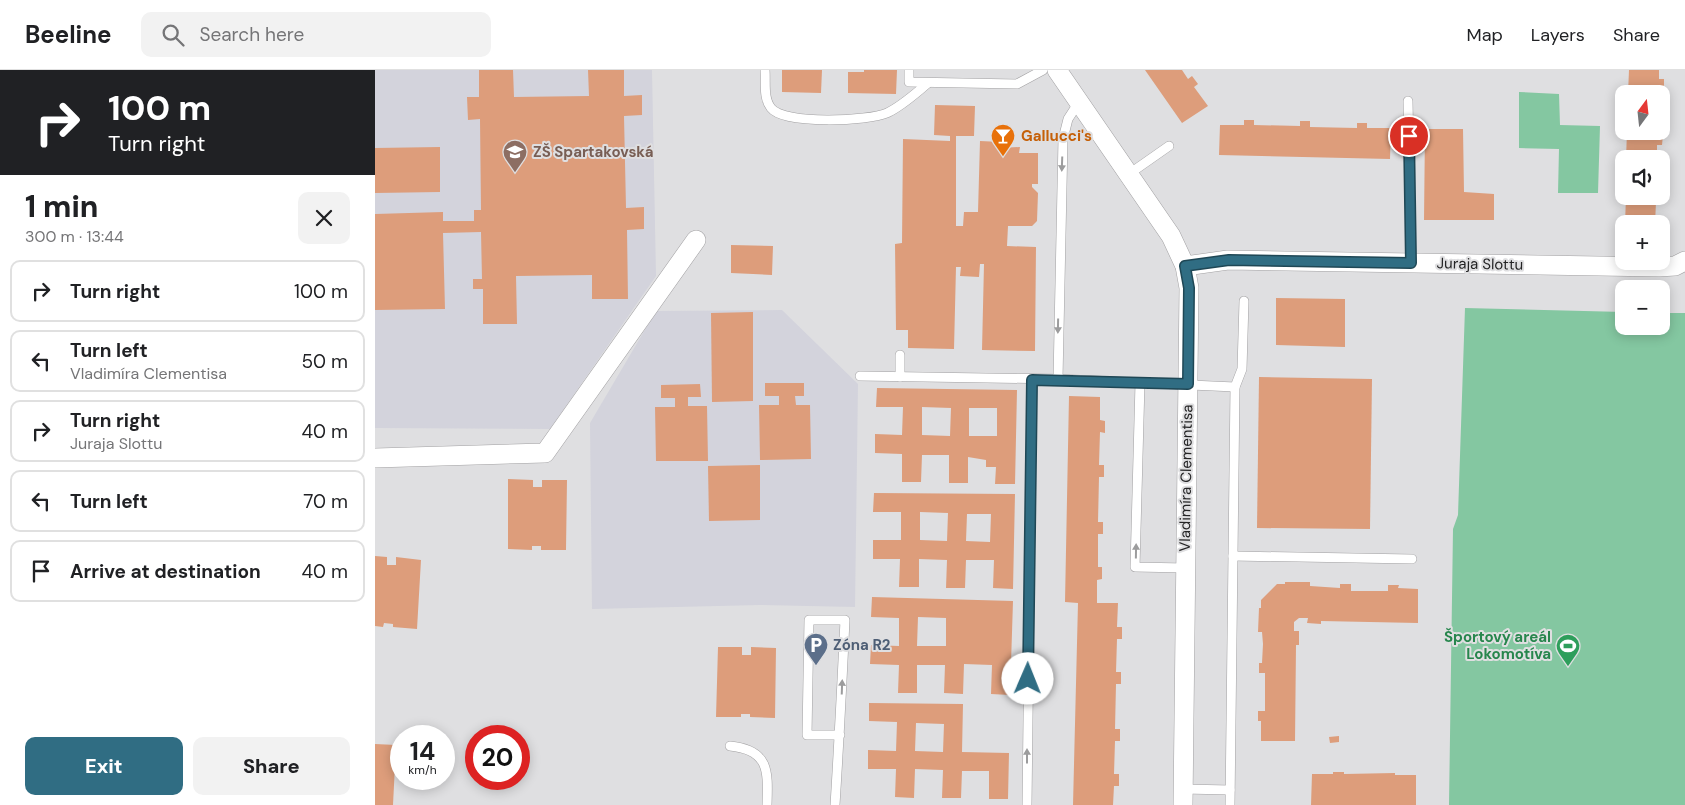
<!DOCTYPE html>
<meta charset="utf-8">
<style>
body{margin:0;font-family:"DM Sans",sans-serif;background:#f2f2f2;color:#202124;height:100vh;display:flex;flex-direction:column;font-size:19px;white-space:nowrap}
*{box-sizing:border-box;margin:0}
p{font-size:16px;color:#757577}
.icon{flex:none;width:28px;height:28px;fill:none;stroke:currentColor;stroke-width:2;stroke-linecap:round;stroke-linejoin:round}
.map{position:relative;flex:1;overflow:hidden}
.panel{display:flex;flex-direction:column;background:#fff;width:375px}
.panel>*{flex:none}
.guide{background:#202124;color:#fff;overflow:hidden}
.needle{width:32px;rotate:15deg}
.tools{position:absolute;left:1240px;top:15px;display:grid;gap:10px}
.tools a{display:grid;place-items:center;width:55px;height:55px;border-radius:10px;background:#fff;box-shadow:0 2px 12px #0003;font-size:25px}
.speed{position:absolute;left:15px;top:655px;display:flex;gap:10px;font-size:25px;font-weight:700;text-align:center}
.speed>*{display:grid;place-content:center;width:65px;height:65px;border-radius:50%;background:#fff;box-shadow:0 2px 12px #0003;line-height:1}
.speed small{font-size:12px;font-weight:400}
.speed .limit{border:8px solid #d22;background:#fff;color:#111}
.pin{position:absolute;display:grid;place-items:center;width:42px;height:42px;color:#fff;margin:-21px;border:2px solid #fff;border-radius:50%;box-shadow:0 1px 5px #0007}
.me{position:absolute;width:55px;margin:-28px;rotate:1deg;stroke-linejoin:round;filter:drop-shadow(0 0 4px #0008)}
.turn{display:flex;align-items:center;gap:18px;height:105px;padding:0 25px;font-size:22px}
.turn .icon{width:65px;height:65px;stroke-width:2.5}
.turn b{display:block;font-size:35px;line-height:42px}
.round{display:grid;place-items:center;flex:none;width:52px;height:52px;border-radius:10px;background:#f2f2f2}
.headline{display:flex;align-items:center;justify-content:space-between;height:85px;padding:0 25px}
h1{font-size:30px;font-weight:800;line-height:38px}
.action{display:flex;gap:10px;margin-top:auto;padding:10px 25px}
.action a{flex:1;height:58px;border-radius:10px;background:#306d83;color:#fff;font-size:20px;font-weight:800;line-height:58px;text-align:center}
.action a+a{background:#f2f2f2;color:#202124}
ul{padding:0;list-style:none}
li{display:flex;align-items:center;gap:15px;height:62px;margin:0 10px 8px;padding:0 15px;border:2px solid #e0e0e0;border-radius:10px}
li div{flex:1}
li b{display:block;font-size:19px}
li em{font-style:normal}
header{display:flex;align-items:center;gap:30px;box-sizing:border-box;height:70px;padding:0 25px;background:#fff;border-bottom:1px solid #e0e0e0}
header strong{font-size:24px}
nav{display:flex;gap:28px;margin-inline-start:auto;font-size:18px}
.search{width:350px;height:45px;background:#f2f2f2;display:flex;align-items:center;gap:12px;box-sizing:border-box;padding:0 18px;border-radius:10px;color:#757577;font-size:19px}
main{display:flex;flex:1;min-height:0}
.map>svg:first-child{display:block}
.built{fill:#d3d3dc}
.green{fill:#84c7a1}
.building{fill:#dd9d7b;fill-rule:evenodd}
.lines{fill:none;stroke-linecap:round;stroke-linejoin:round}
.lane-casing{stroke:#a1a0a2;stroke-width:10}
.street-casing{stroke:#a1a0a2;stroke-width:20}
.lane{stroke:#fff;stroke-width:9}
.street{stroke:#fff;stroke-width:19}
.oneway{fill:#9c9c9d}
.route-casing{stroke:#1f4755;stroke-width:12}
.route{stroke:#306d83;stroke-width:9}
.labels{text-anchor:middle;dominant-baseline:central;stroke-width:4;stroke-linejoin:round;paint-order:stroke}
.food-label{font-size:15px;font-weight:bold;fill:#c56008;stroke:#dfdfe1;text-anchor:start}
.education-label{font-size:15px;font-weight:bold;fill:#785e54;stroke:#dfdfe1;text-anchor:start}
.street-label{font-size:15px;fill:#242425;stroke:#dfdfe1}
.leisure-label{font-size:15px;font-weight:bold;fill:#27864d;stroke:#dfdfe1;text-anchor:end}
.service-label{font-size:15px;font-weight:bold;fill:#4e5e75;stroke:#dfdfe1;text-anchor:start}
</style>
<header>
<strong>Beeline</strong>
<div class="search"><svg class="icon" aria-label="search" viewBox="0 0 24 24"><circle cx="10" cy="10" r="6"/><path d="M15 15l6 6"/></svg>Search here</div>
<nav><a>Map</a><a>Layers</a><a>Share</a></nav>
</header>
<main>
<section class="panel">
<div class="guide">
<div class="turn"><svg class="icon" aria-label="right" viewBox="0 0 24 24"><path d="M7 20v-9h11M14 6l5 5-5 5"/></svg><div><b>100 m</b>Turn right</div></div>
</div>
<div class="headline"><div><h1>1 min</h1><p>300 m · 13:44</p></div><a class="round"><svg class="icon" aria-label="close" viewBox="0 0 24 24"><path d="M6 6l12 12M18 6L6 18"/></svg></a></div>
<ul>
<li><svg class="icon" aria-label="right" viewBox="0 0 24 24"><path d="M7 20v-9h11M14 6l5 5-5 5"/></svg><div><b>Turn right</b></div><em>100 m</em></li>
<li><svg class="icon" aria-label="left" viewBox="0 0 24 24"><path d="M17 20v-9H6M10 6l-5 5 5 5"/></svg><div><b>Turn left</b><p>Vladimíra Clementisa</p></div><em>50 m</em></li>
<li><svg class="icon" aria-label="right" viewBox="0 0 24 24"><path d="M7 20v-9h11M14 6l5 5-5 5"/></svg><div><b>Turn right</b><p>Juraja Slottu</p></div><em>40 m</em></li>
<li><svg class="icon" aria-label="left" viewBox="0 0 24 24"><path d="M17 20v-9H6M10 6l-5 5 5 5"/></svg><div><b>Turn left</b></div><em>70 m</em></li>
<li><svg class="icon" aria-label="arrive" viewBox="0 0 24 24"><path d="M6 21V4h12l-3 4 3 4H6"/></svg><div><b>Arrive at destination</b></div><em>40 m</em></li>
</ul>
<div class="action"><a>Exit</a><a>Share</a></div>
</section>
<div class="map">
<svg width="1310" height="735" viewBox="0 0 1310 735">
<rect width="100%" height="100%" fill="#dfdfe1"/>
<g class="built">
<polygon points="0,0 277,0 281,206 175,359 0,358"/>
<polygon points="407,240 483,314 480,537 385,535 217,539 215,353 281,241"/>
</g>
<g class="green">
<polygon points="1144,22 1184,24 1185,55 1225,56 1223,123 1183,123 1184,79 1144,78"/>
<polygon points="1090,238 1249,242 1249,256 1286,256 1286,243 1310,243 1310,735 1074,735 1078,459 1083,445"/>
</g>
<g class="building">
<polygon points="104,0 138,0 139,27 214,26 213,0 249,0 249,26 267,25 267,45 249,46 251,138 269,137 269,159 252,160 253,229 217,229 217,205 141,206 142,254 108,254 108,219 98,219 98,209 107,209 106,162 68,163 70,239 0,240 0,144 68,142 68,151 99,151 99,140 106,140 105,49 93,50 92,27 104,27"/>
<polygon points="407,0 447,0 446,23 407,22"/>
<polygon points="489,0 522,0 521,24 473,23 473,2 489,2"/>
<polygon points="770,0 807,0 813,9 817,6 823,14 819,17 833,36 807,53"/>
<polygon points="1254,0 1284,0 1284,9 1289,9 1289,19 1284,18 1283,24 1253,24"/>
<polygon points="560,35 600,36 599,66 581,66 581,156 588,156 589,142 603,142 605,71 626,72 625,78 645,77 644,83 663,83 663,114 657,114 657,117 663,123 662,151 657,156 633,156 632,176 661,177 660,281 607,280 609,194 605,194 604,207 585,206 586,197 581,197 579,279 533,278 533,260 521,260 520,174 527,173 528,69 575,71 575,66 559,65"/>
<polygon points="869,50 879,50 879,55 925,56 925,51 935,51 935,57 982,58 982,53 992,53 992,58 1016,58 1015,89 844,85 845,55 869,55"/>
<polygon points="1050,59 1088,59 1089,122 1119,124 1119,150 1049,150"/>
<polygon points="1252,61 1282,61 1282,65 1288,65 1287,75 1282,75 1282,89 1251,89"/>
<polygon points="65,77 65,122 0,123 0,78"/>
<polygon points="1251,126 1286,126 1286,132 1281,132 1280,154 1250,154"/>
<polygon points="356,175 398,176 397,205 356,203"/>
<polygon points="901,228 970,229 970,277 901,275"/>
<polygon points="378,242 378,331 337,332 336,243"/>
<polygon points="884,307 997,309 995,459 882,458"/>
<polygon points="390,313 429,313 429,326 420,326 421,335 435,335 436,389 385,390 384,335 404,335 404,326 390,326"/>
<polygon points="325,314 326,327 313,327 313,336 332,336 333,391 281,391 280,337 300,337 300,328 286,328 286,315"/>
<path d="M502 318 642 320 640 414H620L621 397H611V390L593 387V413H574V385H547L546 412H527V384L500 383V364L527 365 528 337H501ZM547 337 576 338 575 366 547 365ZM594 338H622V366H594Z"/>
<polygon points="694,326 725,327 725,350 730,351 730,363 725,362 724,395 729,395 729,407 724,407 723,452 728,452 728,464 723,464 723,497 727,497 727,509 722,510 722,533 743,533 742,557 747,557 747,569 742,569 741,602 746,602 746,614 741,614 740,659 745,659 745,671 740,671 739,704 744,704 744,716 739,716 738,735 698,735 703,533 690,532"/>
<polygon points="385,395 385,450 334,451 333,396"/>
<polygon points="133,409 158,410 158,417 167,417 167,410 192,410 191,480 166,480 166,476 157,476 157,480 133,479"/>
<path d="M499 423 640 424 638 519 618 518 619 490H591L590 518H571L572 490 544 489V517H524L525 489H498V470H526V442H498ZM545 442 573 443 572 471 545 470ZM592 444H616L615 472 591 471Z"/>
<polygon points="0,486 12,487 12,495 21,495 21,487 46,490 42,559 18,557 18,554 9,553 8,557 0,556"/>
<polygon points="910,512 935,512 935,516 965,518 965,514 976,514 976,521 1013,521 1013,515 1024,515 1023,518 1043,519 1043,553 946,551 946,554 932,553 933,548 924,548 919,552 919,561 924,561 924,575 921,575 920,671 886,671 886,651 883,651 883,641 890,641 890,603 884,603 884,593 887,593 888,574 887,562 883,562 884,538 886,538 886,530 902,514 910,514"/>
<path d="M497 527 638 531 635 625 616 624 617 595 589 594 588 624 569 623 570 595H542V623H523L524 595 495 594 496 575 524 576V548L496 547ZM543 547 571 548V576H542Z"/>
<polygon points="343,577 367,577 367,585 376,585 376,577 401,578 400,648 375,647 375,644 366,644 366,647 341,647"/>
<path d="M494 633 588 634 587 682 634 683 633 729H614V701H587L586 728H567L568 700 540 699 539 728 520 727 521 699H493V680L521 681 522 652 494 651ZM541 653 569 654 568 682 540 681Z"/>
<polygon points="964,666 964,672 955,673 954,667"/>
<polygon points="0,674 21,675 18,735 0,735"/>
<polygon points="958,702 969,702 969,704 1020,703 1020,705 1041,705 1041,735 936,735 937,704 958,704"/>
</g>
<g class="lines">
<defs>
<g id="lane">
<path d="M390 0C391 12 388 28 396 38 409 55 494 51 512 43 527 36 541 23 553 13"/>
<polyline points="534,0 534,12 642,14 668,0"/>
<polyline points="1033,31 1036,193"/>
<polyline points="754,104 794,76"/>
<polyline points="525,285 525,307"/>
<polyline points="485,306 683,309 860,317"/>
<polyline points="683,309 688,69 693,49 704,32"/>
<polyline points="765,313 760,497 810,498"/>
<polyline points="858,486 1037,489"/>
<path d="M355 676C395 680 393 702 392 735"/>
<polyline points="808,719 855,720"/>
<path d="M460 735C464 673 467 612 470 550H434L432 665H465"/>
<polyline points="652,735 657,310"/>
<polyline points="855,735 860,317 867,299 869,231"/>
</g>
<g id="street">
<polyline points="682,0 796,166 810,196 814,218 808,735"/>
<polyline points="810,196 853,190 1284,197 1300,196 1310,191"/>
<polyline points="0,388 170,383 321,170"/>
</g>
</defs>
<use href="#lane" class="lane-casing"/>
<use href="#street" class="street-casing"/>
<use href="#lane" class="lane"/>
<use href="#street" class="street"/>
</g>
<defs><path id="oneway-solid" d="M-6-.8H1V-3.2L6.5 0L1 3.2V.8H-6Z" transform="scale(1.25)"/></defs>
<g class="oneway">
<use href="#oneway-solid" transform="translate(687 94) rotate(92)"/>
<use href="#oneway-solid" transform="translate(683 256) rotate(91)"/>
<use href="#oneway-solid" transform="translate(761 481) rotate(-89)"/>
<use href="#oneway-solid" transform="translate(467 617) rotate(-88)"/>
<use href="#oneway-solid" transform="translate(652 686) rotate(-90)"/>
</g>
<g class="lines">
<defs>
<polyline id="route" points="653,609 657,310 813,314 814,218 810,196 854,190 1036,193 1034,66"/>
</defs>
<use href="#route" class="route-casing"/>
<use href="#route" class="route"/>
</g>
<defs>
<symbol id="bar-pin" viewBox="-11 -11 22 30"><path d="M0 17L-7.5 6A9.5 9.5 0 1 1 7.5 6Z" fill="#e8710a" stroke="#dfdfe1"/><path d="M-6-5H6L.8 .8V4.5H3.5V6h-7V4.5H-.8V.8Z" fill="#fff"/></symbol>
<symbol id="school-pin" viewBox="-11 -11 22 30"><path d="M0 17L-7.5 6A9.5 9.5 0 1 1 7.5 6Z" fill="#8d6e63" stroke="#dfdfe1"/><path d="M0-5L7-2L0 1L-7-2ZM-4 1L0 2.5L4 1V4Q0 6-4 4Z" fill="#fff"/></symbol>
<symbol id="parking-pin" viewBox="-11 -11 22 30"><path d="M0 17L-7.5 6A9.5 9.5 0 1 1 7.5 6Z" fill="#5c6f8a" stroke="#dfdfe1"/><path d="M-3.5-5.5H1a3.5 3.5 0 0 1 0 7H-1V5.5H-3.5ZM-1-3.4V-.6H.8a1.4 1.4 0 0 0 0-2.8Z" fill="#fff"/></symbol>
<symbol id="stadium-pin" viewBox="-11 -11 22 30"><path d="M0 17L-7.5 6A9.5 9.5 0 1 1 7.5 6Z" fill="#2e9e5b" stroke="#dfdfe1"/><path d="M0-5a6.5 5 0 1 0 0 10a6.5 5 0 1 0 0-10ZM-3.5-1.8h7v3.6h-7Z" fill="#fff"/></symbol>
</defs>
<g fill-rule="evenodd">
<use href="#bar-pin" x="614" y="52" width="28" height="38"/>
<use href="#school-pin" x="126" y="68" width="28" height="38"/>
<use href="#parking-pin" x="427" y="561" width="28" height="38"/>
<use href="#stadium-pin" x="1179" y="562" width="28" height="38"/>
</g>
<g class="labels">
<g class="food-label">
<text x="646" y="66">Gallucci's</text>
</g>
<g class="education-label">
<text x="158" y="82">ZŠ Spartakovská</text>
</g>
<g class="street-label">
<text transform="translate(1105 194) rotate(1)">Juraja Slottu</text>
<text transform="translate(811 408) rotate(-89)">Vladimíra Clementisa</text>
</g>
<g class="leisure-label">
<text x="1176" y="567">Športový areál<tspan x="1176" dy="17">Lokomotíva</tspan></text>
</g>
<g class="service-label">
<text x="458" y="575">Zóna R2</text>
</g>
</g>
</svg>
<div class="tools">
<a><svg class="needle" viewBox="-14 -14 28 28"><path d="M0-13l5 13h-10z" fill="#e53935"/><path d="M0 13l5-13h-10z" fill="#757577"/></svg></a>
<a><svg class="icon" aria-label="sound" viewBox="0 0 24 24"><path d="M4 9h4l5-4v14l-5-4H4zM17 9q2 3 0 6"/></svg></a>
<a>+</a>
<a>−</a>
</div>
<div class="speed"><div>14<small>km/h</small></div><div class="limit">20</div></div>
<div class="pin" style="left:1034px;top:66px;background:#d93025"><svg class="icon" aria-label="arrive" viewBox="0 0 24 24"><path d="M6 21V4h12l-3 4 3 4H6"/></svg></div>
<svg class="me" style="left:653px;top:609px" viewBox="-20 -20 40 40"><circle r="19" fill="#fff"/><path d="M0-13L10 11 0 6-10 11z" fill="#306d83"/></svg>
</div>
</main>
